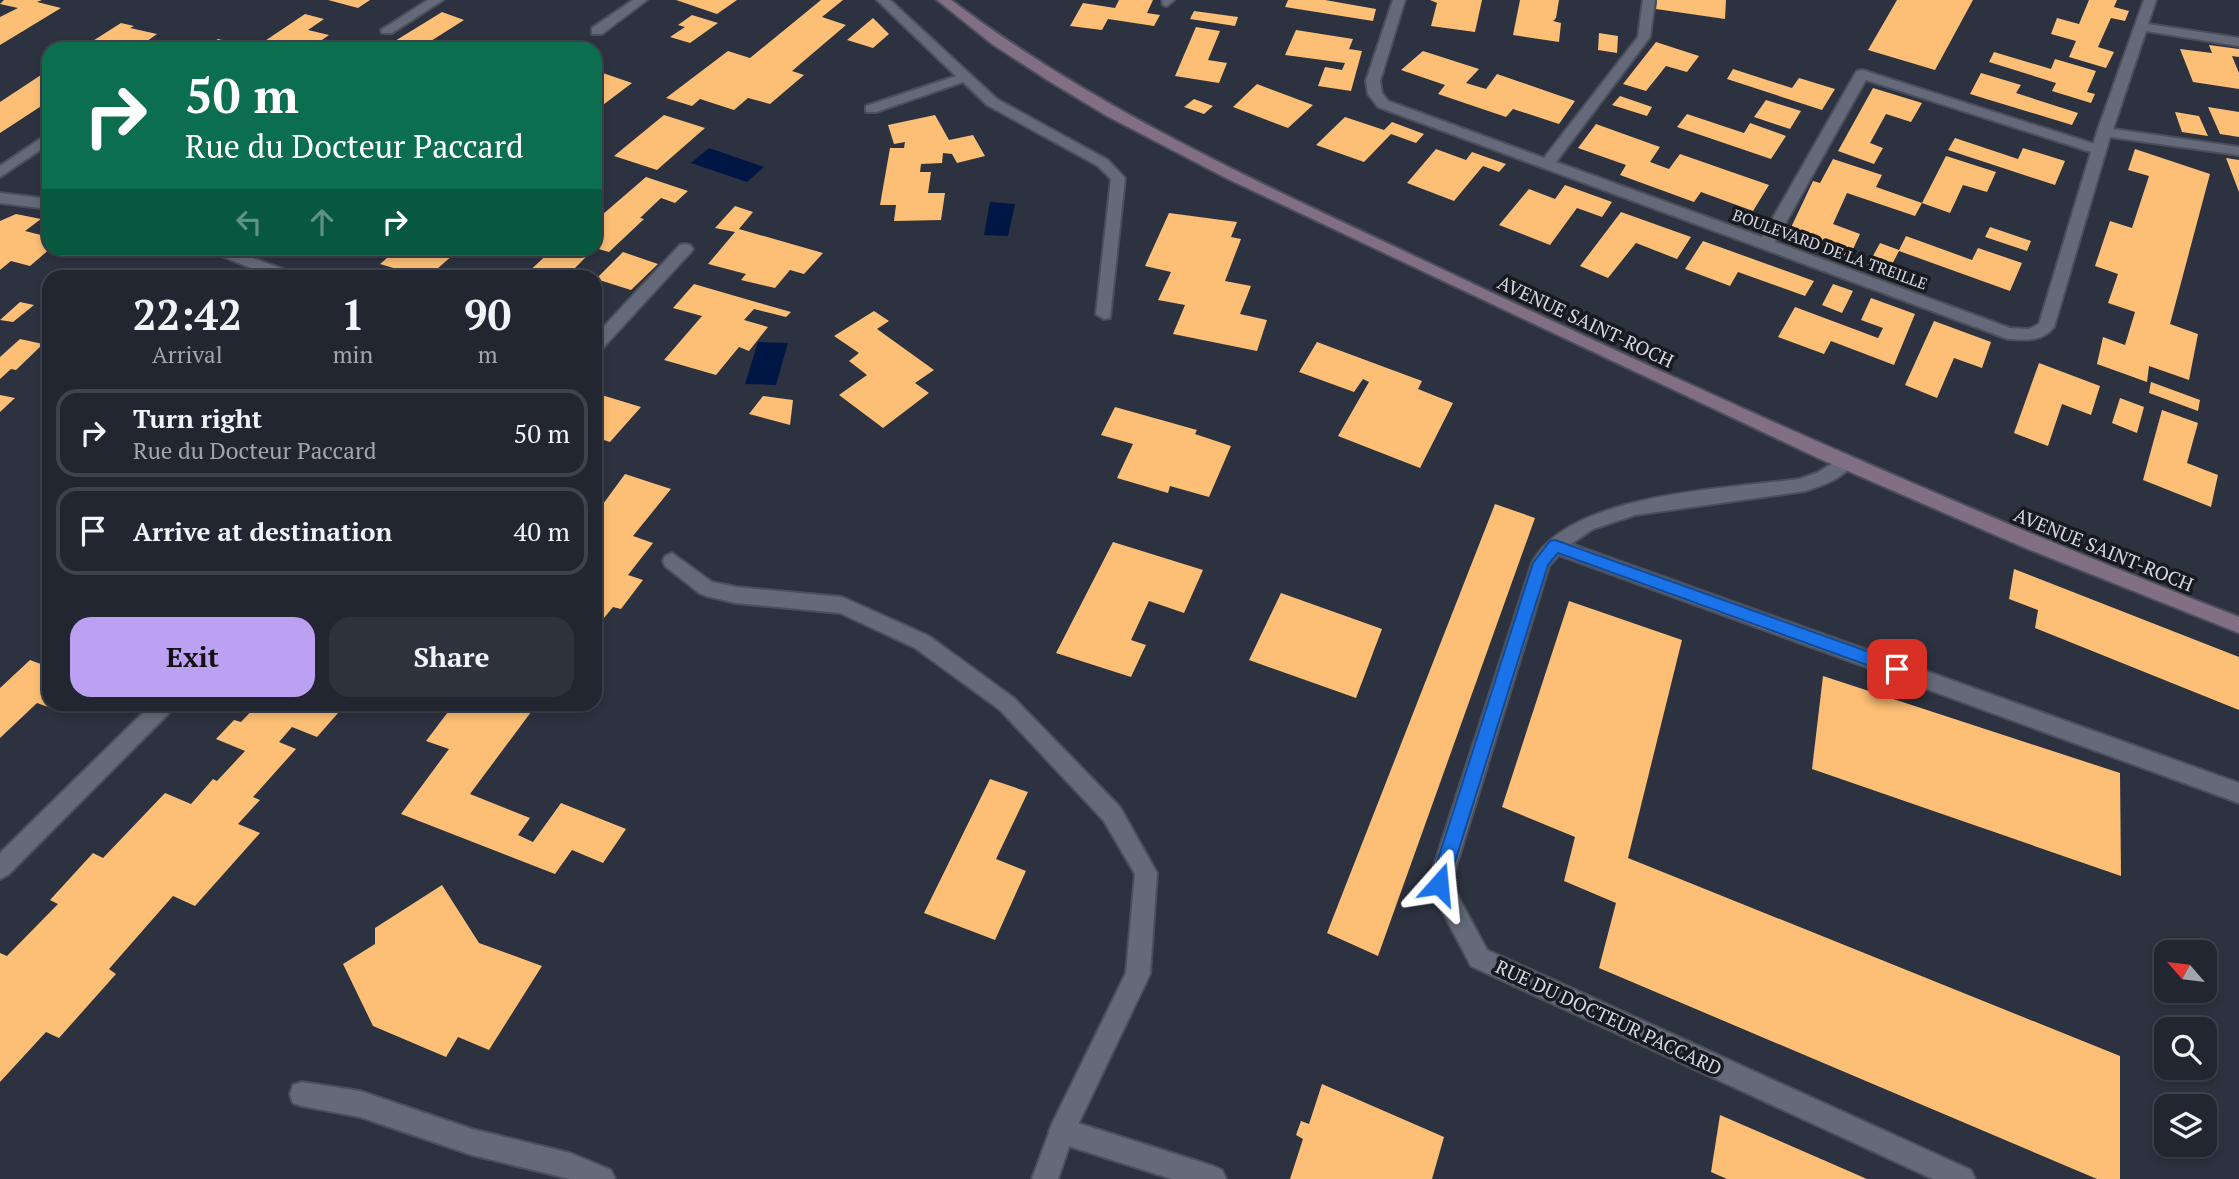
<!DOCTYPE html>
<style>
body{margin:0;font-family:"PT Serif",serif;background:#2e323c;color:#f1f3f6;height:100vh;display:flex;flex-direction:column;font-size:26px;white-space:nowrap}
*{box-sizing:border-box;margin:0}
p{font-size:23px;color:#a2a5ab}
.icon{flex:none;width:38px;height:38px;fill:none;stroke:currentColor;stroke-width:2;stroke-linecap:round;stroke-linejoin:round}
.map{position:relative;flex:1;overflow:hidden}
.side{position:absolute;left:42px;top:270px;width:560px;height:441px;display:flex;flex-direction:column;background:#222630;border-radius:21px;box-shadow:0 4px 10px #0003,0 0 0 2px #3f434c}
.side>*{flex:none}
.banner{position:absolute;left:42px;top:42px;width:560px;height:214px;border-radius:21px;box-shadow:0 4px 10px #0003,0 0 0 2px #3f434c;background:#0b6e4f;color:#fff;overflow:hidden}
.needle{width:46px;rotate:298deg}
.fabs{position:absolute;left:2154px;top:940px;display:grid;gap:14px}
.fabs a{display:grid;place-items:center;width:63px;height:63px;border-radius:14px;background:#222630;box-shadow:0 4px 10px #0003,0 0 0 2px #3f434c;font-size:35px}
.pin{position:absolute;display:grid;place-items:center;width:60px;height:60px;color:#fff;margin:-30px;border-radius:14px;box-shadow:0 4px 10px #0006}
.me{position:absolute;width:77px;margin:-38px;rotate:18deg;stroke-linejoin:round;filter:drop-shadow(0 0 5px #0008)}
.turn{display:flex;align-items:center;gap:24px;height:147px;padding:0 28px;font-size:32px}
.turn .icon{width:91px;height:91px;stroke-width:2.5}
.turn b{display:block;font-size:49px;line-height:60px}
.lanes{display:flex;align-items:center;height:66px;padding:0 28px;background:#0003;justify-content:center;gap:35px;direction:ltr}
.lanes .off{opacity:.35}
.eta{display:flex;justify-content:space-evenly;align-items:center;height:119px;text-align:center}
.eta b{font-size:42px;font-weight:700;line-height:49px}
.cta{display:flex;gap:14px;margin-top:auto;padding:14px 28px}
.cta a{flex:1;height:80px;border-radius:21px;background:#bca0f2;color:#111;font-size:28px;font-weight:700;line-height:80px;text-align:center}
.cta a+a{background:#2e323c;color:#f1f3f6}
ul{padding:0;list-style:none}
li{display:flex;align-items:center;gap:21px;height:88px;margin:0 14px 10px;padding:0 14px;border:4px solid #3f434c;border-radius:21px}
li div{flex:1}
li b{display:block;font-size:26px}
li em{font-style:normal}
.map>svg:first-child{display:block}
.water{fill:#001644}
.building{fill:#fcbf75}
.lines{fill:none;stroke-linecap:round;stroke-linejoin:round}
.service-casing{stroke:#4b4e5b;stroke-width:4}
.pedestrian-casing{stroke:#4b4e5b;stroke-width:4}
.minor-casing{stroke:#4b4e5b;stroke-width:4}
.secondary-casing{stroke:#4b4e5b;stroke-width:4}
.service{fill:#646a79;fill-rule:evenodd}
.pedestrian{fill:#646a79;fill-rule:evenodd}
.minor{fill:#646a79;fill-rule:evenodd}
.secondary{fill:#836f83;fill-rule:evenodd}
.route{fill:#1a73e8;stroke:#114b97;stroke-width:2}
.labels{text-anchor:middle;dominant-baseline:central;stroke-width:7;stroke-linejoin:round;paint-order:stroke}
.far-street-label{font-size:16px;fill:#d5d8e2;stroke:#181a20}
.street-label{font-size:19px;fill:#d5d8e2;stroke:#181a20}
</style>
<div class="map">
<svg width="2239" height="1179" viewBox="0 0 2239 1179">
<rect width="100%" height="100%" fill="#2d3240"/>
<g class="water">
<polygon points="709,148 764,167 747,182 691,163"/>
<polygon points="990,202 1015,204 1008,236 984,235"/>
<polygon points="758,342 788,343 776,385 745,384"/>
</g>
<g class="building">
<polygon points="4,0 42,0 37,2 61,8 0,45 0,17 18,8 0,4"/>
<polygon points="328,0 370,0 358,8"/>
<polygon points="676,0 737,0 717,14"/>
<polygon points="821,0 843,0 822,17 846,25 792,71 804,75 770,104 748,98 734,110 700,99 692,106 666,98 728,51 750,58"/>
<polygon points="1119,0 1153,0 1147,13 1160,15 1154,26 1108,19 1102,30 1070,26 1083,3 1115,8"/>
<polygon points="1288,0 1325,0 1376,9 1373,21 1285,7"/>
<polygon points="1430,0 1482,0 1475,32 1431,26 1437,3"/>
<polygon points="1520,0 1559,0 1556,18 1553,21 1561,23 1559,42 1513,35"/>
<polygon points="1657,0 1726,0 1725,19 1656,9"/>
<polygon points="1897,0 1973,0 1935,70 1868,50"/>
<polygon points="2089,0 2117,0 2114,7 2129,11 2125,21 2111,18 2098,47 2114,52 2106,68 2069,57 2076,41 2051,34 2057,18 2079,24"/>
<polygon points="1194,11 1238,17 1235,26 1190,19"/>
<polygon points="442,12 464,20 423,46 382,49"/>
<polygon points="305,14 324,19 308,30 329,35 309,49 253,49"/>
<polygon points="692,15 718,23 690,43 670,37 685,27 678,25"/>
<polygon points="873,18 889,34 873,48 847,40"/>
<polygon points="121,23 134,26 130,28 157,34 136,49 80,49"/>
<polygon points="1196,27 1220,31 1208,60 1227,63 1219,83 1175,76"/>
<polygon points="1296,30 1353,39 1349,49 1362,51 1351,91 1318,86 1325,67 1342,70 1345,63 1285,55"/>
<polygon points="1599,33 1618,36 1617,53 1598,50"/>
<polygon points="218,39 237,44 229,49 203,49"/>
<polygon points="1656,42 1699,56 1687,72 1666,66 1646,91 1623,84"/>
<polygon points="2209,45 2239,49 2239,57 2232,56 2239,73 2239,89 2193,82 2180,49 2212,53"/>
<polygon points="1423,51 1479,69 1466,83 1486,89 1497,74 1575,101 1559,124 1513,109 1506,117 1438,94 1445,85 1401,70"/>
<polygon points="1994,52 2051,69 2055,59 2096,71 2087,92 2095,94 2091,103 2052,91 2056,83 1989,62"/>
<polygon points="1733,69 1792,88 1799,78 1835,89 1822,110 1727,79"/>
<polygon points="597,71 632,83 595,111 595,72"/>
<polygon points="1981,73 2021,85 2016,93 2078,113 2072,125 1970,94"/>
<polygon points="49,74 49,101 0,133 0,102 41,75"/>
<polygon points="1257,84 1313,105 1288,128 1233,107"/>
<polygon points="1873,88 1922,103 1911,122 1886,114 1870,143 1883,148 1874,164 1838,151"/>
<polygon points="1620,96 1652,107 1647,116 1612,105"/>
<polygon points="1194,99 1213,106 1204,114 1184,107"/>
<polygon points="1766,100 1801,111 1790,129 1754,117"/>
<polygon points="2208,107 2239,112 2239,137 2220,134"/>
<polygon points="2175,112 2199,116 2208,136 2182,132"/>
<polygon points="1687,114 1744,133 1750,123 1786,136 1771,159 1677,127"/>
<polygon points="664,115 705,128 657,170 614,156"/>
<polygon points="935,115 949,140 973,135 985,156 957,163 952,154 943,153 942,163 921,164 920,172 931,172 928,193 945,193 941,220 894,221 896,205 880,205 890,148 904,148 905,142 894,144 888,125"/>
<polygon points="1345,117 1384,130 1392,122 1424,134 1416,143 1391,134 1364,162 1316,145"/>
<polygon points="1596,124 1660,147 1650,162 1669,169 1680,154 1769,185 1753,211 1701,192 1694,202 1620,175 1626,165 1578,148"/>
<polygon points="1955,138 2018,159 2023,148 2065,161 2055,185 1948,150"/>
<polygon points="1436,149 1466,160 1472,152 1506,164 1499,172 1483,166 1454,201 1407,183"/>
<polygon points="2135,149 2210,174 2170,324 2198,334 2189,380 2149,366 2147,382 2097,364 2103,337 2125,345 2135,312 2108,303 2118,274 2095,266 2110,221 2132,228 2149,176 2128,170"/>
<polygon points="1946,156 1996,172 1987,192 1963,185 1950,213 1922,203"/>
<polygon points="2226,158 2239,160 2239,192"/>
<polygon points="1833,159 1882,175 1876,187 1922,203 1915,216 1847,193 1833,224 1860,234 1849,258 1787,236 1813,181 1820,183"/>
<polygon points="646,177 688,191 675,203 661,198 640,218 644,219 609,252 595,248 595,231 598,228 595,227 595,221"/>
<polygon points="1565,185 1612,202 1602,217 1577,208 1550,245 1499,225 1529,189 1555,199"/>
<polygon points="735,206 753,212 739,229 823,253 804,274 790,270 775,288 741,280 746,274 708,264 735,232 715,228"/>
<polygon points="1621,212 1691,237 1677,259 1636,243 1608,278 1580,266"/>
<polygon points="1169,213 1237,222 1231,237 1241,239 1225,281 1251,286 1240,314 1267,320 1257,351 1173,334 1185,305 1158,300 1171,272 1145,266"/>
<polygon points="16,214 41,219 25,231 49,237 49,248 51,248 30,266 11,261 0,270 0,221"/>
<polygon points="1990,227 2031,241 2027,251 1985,237"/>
<polygon points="1906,236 1972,260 1978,248 2022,263 2010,291 1899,251 1888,272 1868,265 1880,243 1899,250"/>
<polygon points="1703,241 1814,281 1805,296 1738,272 1730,286 1685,269"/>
<polygon points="359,248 461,248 429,276 420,276 380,264 387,258"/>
<polygon points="554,248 595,248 567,276 524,276"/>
<polygon points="623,252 658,264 631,290 596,279"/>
<polygon points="694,284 749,300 791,312 786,317 754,309 744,320 768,327 749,351 739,347 716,375 664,360 702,316 673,308"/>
<polygon points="1833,284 1853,291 1842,313 1822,305"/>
<polygon points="1871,298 1915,314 1894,365 1831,341 1824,354 1778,337 1795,307 1878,338 1883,328 1861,320"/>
<polygon points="20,302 34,305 13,322 0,320"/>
<polygon points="874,311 889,321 877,329 934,370 915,383 929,393 883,428 839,395 867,375 849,361 859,353 834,336"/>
<polygon points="1934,321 1991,342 1982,368 1954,358 1937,398 1905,385"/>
<polygon points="20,339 43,344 16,370 11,369 0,379 0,357"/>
<polygon points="1317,342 1422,381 1418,389 1453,403 1420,468 1338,436 1369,382 1363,379 1354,392 1299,372"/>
<polygon points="2039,363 2100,386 2091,415 2062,404 2048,446 2014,433"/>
<polygon points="2151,382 2200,400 2198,411 2149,393"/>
<polygon points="595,393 641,407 610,442 595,437"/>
<polygon points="0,395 15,398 0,412"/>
<polygon points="763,396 793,400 790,425 749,414"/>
<polygon points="2120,398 2144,407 2137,433 2112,423"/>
<polygon points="1115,407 1197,430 1195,434 1231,446 1209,497 1170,486 1168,493 1117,478 1133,444 1101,435"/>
<polygon points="2162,410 2198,423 2187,463 2218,475 2211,507 2143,480"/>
<polygon points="625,474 671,489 633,536 653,543 628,575 643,580 621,609 613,607 595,629 595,539 604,526 595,523 595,515"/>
<polygon points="1495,504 1535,518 1378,956 1327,933"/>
<polygon points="1113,542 1203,570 1184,613 1149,601 1131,640 1146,645 1131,677 1056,653"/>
<polygon points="2014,569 2239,657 2239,710 2035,628 2038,610 2009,599"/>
<polygon points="1281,593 1382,629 1356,698 1249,660"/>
<polygon points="1569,601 1682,640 1628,858 2120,1056 2120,1179 2097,1179 1599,968 1616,903 1564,881 1575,837 1502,807"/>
<polygon points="30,660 49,667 49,704 63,704 56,710 37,703 0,738 0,688"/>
<polygon points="1823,676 2120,773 2121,876 1812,769"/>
<polygon points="258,704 346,704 317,737 292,727 279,742 296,749 253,797 260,800 238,824 260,833 195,906 173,896 109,969 116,974 59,1038 46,1032 0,1082 0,953 7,956 58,904 50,900 93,853 103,858 165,793 191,804 213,779 217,781 245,751 216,739 234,720 241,722"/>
<polygon points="454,704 537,704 470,794 530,818 518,835 533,842 561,803 626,829 603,863 572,850 555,874 401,814 449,749 426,741"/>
<polygon points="990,779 1028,792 996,859 1026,871 995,940 924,913"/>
<polygon points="442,885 479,943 542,966 489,1050 458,1037 446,1057 373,1026 343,964 375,944 375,928"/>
<polygon points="1322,1084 1444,1137 1432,1179 1290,1179 1303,1139 1296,1135 1301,1121 1309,1124"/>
<polygon points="1720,1115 1867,1179 1727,1179 1711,1172"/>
</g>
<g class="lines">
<defs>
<g id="service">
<polygon points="428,0 443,0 392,33 382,33 381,30"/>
<polygon points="633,0 647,0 602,34 592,34 592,28"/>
<polygon points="877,0 890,0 997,99 1108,160 1125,178 1110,318 1104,319 1096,314 1111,179 1098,166 987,105 963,82 876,112 866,112 866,106 956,76"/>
<polygon points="302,1082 360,1091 472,1129 570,1153 611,1170 615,1179 570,1179 472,1155 360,1117 302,1106 293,1103 290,1094 293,1085"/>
<polygon points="1062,1118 1213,1166 1222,1170 1226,1179 1172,1179 1062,1144 1053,1140 1049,1131 1053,1122"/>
</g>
<polygon id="pedestrian" points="1862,70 2104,147 2106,150 2104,153 2094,153 1857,77 1857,71"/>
<g id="minor">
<polygon points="1162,0 1174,0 1167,6 1163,5"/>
<path d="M1393 0H1405L1380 81 1382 93 1388 101 1544 158 1638 37 1643 0H1655L1650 37 1556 162 1762 237 1855 74 1857 71H1867L1869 74 1775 242 2010 328 2029 329 2039 324 2097 132 2144 0H2156L2148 24 2239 38V46L2146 31 2113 129 2239 147V155L2110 137 2054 327C2042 342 2026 340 2008 339L1378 107 1368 94 1366 81Z"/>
<polygon points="49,133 49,144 0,177 0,166"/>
<polygon points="0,193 49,199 49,209 0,203"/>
<polygon points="685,244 690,245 693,249 690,253 601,350 595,352 595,336 680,245"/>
<polygon points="202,248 225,248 291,272 293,276 271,276"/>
<path d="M1844 456 1850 458 1853 463C1843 479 1823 485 1806 491L1635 515 1593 529 1571 544 2239 783V803L1559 555 1549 566 1451 883 1487 950 1971 1170 1975 1179H1933L1471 966 1428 884 1532 563C1568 493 1728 489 1799 479L1817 473Z"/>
<polygon points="672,553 712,582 736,587 842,597 929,636 1014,698 1120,807 1157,873 1150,974 1073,1135 1058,1179 1032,1179 1053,1122 1126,973 1135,874 1104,821 1000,710 915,648 840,613 736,603 706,596 699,593 665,566 663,561 665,556"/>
<polygon points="152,704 175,704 172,710 8,875 0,879 0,853"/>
</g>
<path id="secondary" d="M937 0H951C1105 116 1276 190 1448 272 1708 395 1970 513 2239 617V633L2023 547 1818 458 1228 179 1107 116 1049 81 992 44Z"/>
</defs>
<use href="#service" class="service-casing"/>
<use href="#pedestrian" class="pedestrian-casing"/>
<use href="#minor" class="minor-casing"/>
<use href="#secondary" class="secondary-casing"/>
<use href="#service" class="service"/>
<use href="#pedestrian" class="pedestrian"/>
<use href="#minor" class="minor"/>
<use href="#secondary" class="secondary"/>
</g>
<polygon class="route" points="1555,540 1903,664 1905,669 1903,674 1897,676 1558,553 1548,565 1448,884 1445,890 1439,893 1432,890 1430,884 1533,563 1550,541"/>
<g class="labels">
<g class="far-street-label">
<text transform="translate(1830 249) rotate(20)">BOULEVARD DE LA TREILLE</text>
</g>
<g class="street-label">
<text transform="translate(1586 321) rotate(25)">AVENUE SAINT-ROCH</text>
<text transform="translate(2104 549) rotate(22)">AVENUE SAINT-ROCH</text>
<text transform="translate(1609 1017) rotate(25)">RUE DU DOCTEUR PACCARD</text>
</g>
</g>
</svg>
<div class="fabs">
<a><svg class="needle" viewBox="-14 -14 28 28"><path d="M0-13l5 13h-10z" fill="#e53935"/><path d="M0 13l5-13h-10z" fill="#a2a5ab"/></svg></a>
<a><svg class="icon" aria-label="search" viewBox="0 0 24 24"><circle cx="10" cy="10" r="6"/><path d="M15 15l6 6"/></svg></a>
<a><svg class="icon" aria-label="layers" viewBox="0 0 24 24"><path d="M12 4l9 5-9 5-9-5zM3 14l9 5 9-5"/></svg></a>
</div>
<div class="pin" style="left:1897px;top:669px;background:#d93025"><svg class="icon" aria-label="arrive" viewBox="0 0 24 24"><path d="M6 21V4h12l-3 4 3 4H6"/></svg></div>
<svg class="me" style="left:1439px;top:884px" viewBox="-20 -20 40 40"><path d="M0-17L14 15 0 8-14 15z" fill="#1a73e8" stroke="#fff" stroke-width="4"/></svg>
<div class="banner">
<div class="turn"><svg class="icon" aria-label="right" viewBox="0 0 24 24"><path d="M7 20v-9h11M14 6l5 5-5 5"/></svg><div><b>50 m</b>Rue du Docteur Paccard</div></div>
<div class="lanes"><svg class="icon off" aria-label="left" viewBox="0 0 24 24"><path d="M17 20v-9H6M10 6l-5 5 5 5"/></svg><svg class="icon off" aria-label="ahead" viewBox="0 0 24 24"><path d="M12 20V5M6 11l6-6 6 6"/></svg><svg class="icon" aria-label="right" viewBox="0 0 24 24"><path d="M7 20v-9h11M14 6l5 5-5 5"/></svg></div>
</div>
<section class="side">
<div class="eta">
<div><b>22:42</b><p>Arrival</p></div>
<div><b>1</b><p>min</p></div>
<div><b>90</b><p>m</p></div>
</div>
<ul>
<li><svg class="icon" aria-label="right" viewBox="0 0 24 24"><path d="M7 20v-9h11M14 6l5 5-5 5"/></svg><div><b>Turn right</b><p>Rue du Docteur Paccard</p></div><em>50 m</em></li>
<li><svg class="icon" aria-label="arrive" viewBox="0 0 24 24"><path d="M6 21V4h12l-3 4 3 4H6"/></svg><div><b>Arrive at destination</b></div><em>40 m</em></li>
</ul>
<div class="cta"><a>Exit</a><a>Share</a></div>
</section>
</div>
